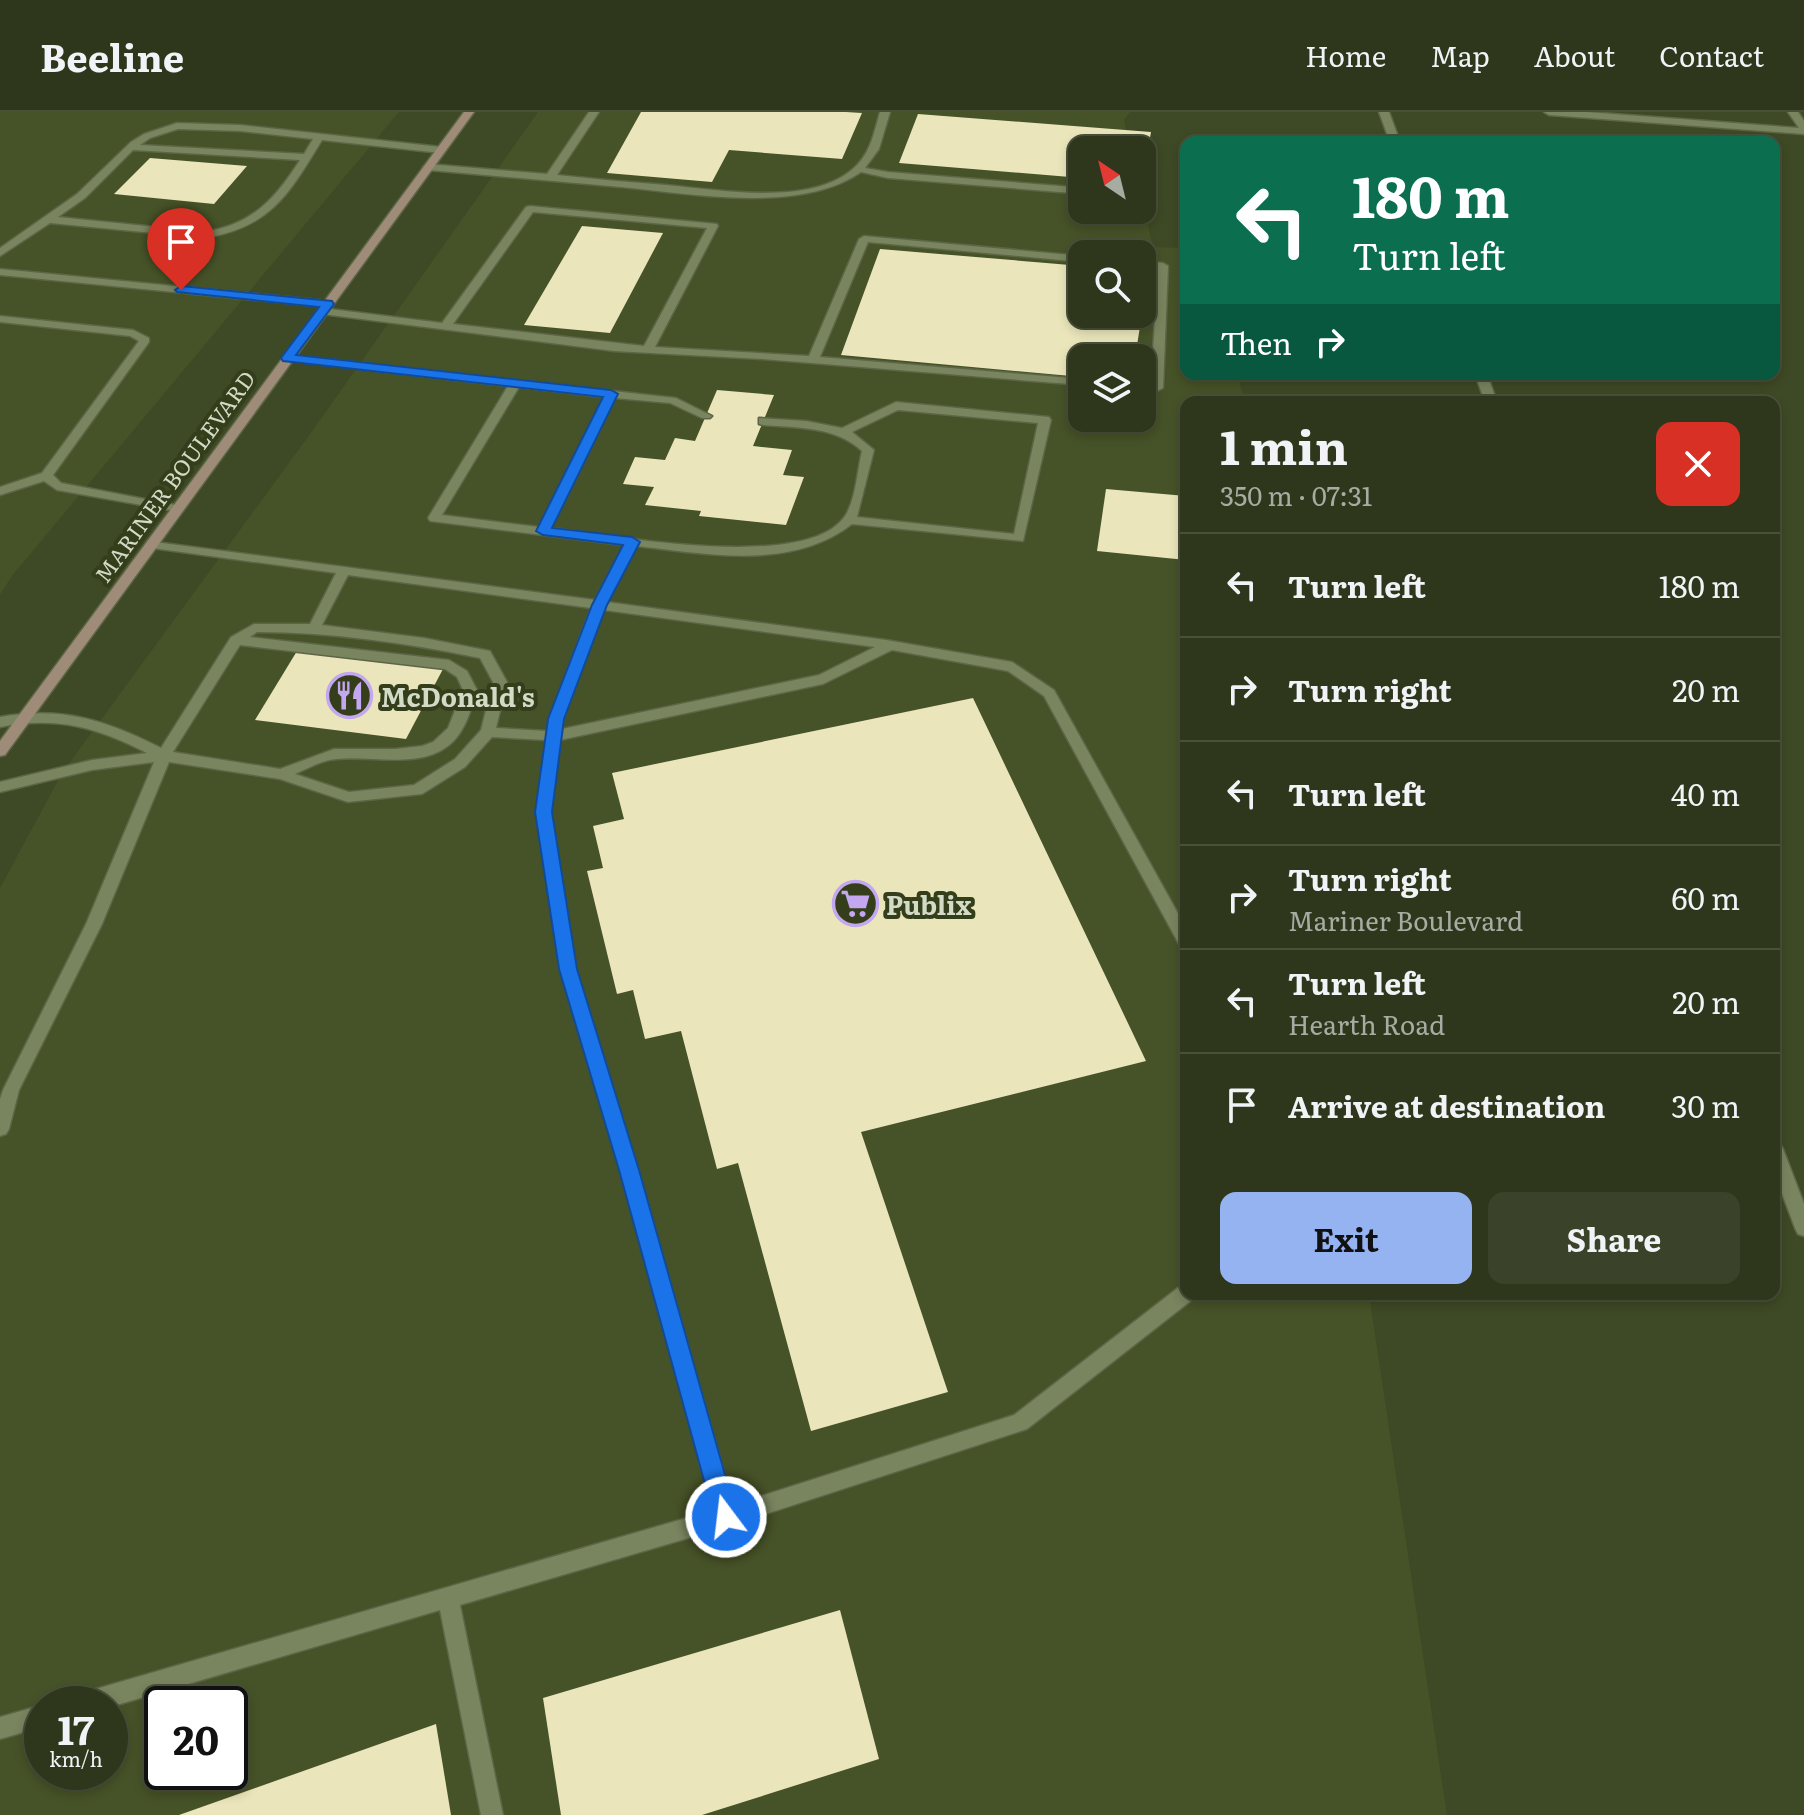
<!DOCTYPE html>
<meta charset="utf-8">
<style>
body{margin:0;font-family:Literata,serif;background:#3a4229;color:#f1f3f6;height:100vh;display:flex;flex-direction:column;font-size:30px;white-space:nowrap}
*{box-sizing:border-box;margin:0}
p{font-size:26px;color:#a7aca3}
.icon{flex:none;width:44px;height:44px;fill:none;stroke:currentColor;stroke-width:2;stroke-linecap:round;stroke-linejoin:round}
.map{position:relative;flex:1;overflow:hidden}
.panel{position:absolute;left:1180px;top:284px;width:600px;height:904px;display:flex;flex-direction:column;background:#2e371c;border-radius:16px;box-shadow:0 4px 12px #0003,0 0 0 2px #49513b}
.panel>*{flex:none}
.hud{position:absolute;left:1180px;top:24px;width:600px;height:244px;border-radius:16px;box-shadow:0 4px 12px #0003,0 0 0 2px #49513b;background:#0b6e4f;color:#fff;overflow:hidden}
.needle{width:52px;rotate:325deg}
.fabs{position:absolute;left:1068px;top:24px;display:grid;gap:16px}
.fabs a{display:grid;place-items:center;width:88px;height:88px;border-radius:16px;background:#2e371c;box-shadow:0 4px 12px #0003,0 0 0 2px #49513b;font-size:40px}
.speed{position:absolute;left:24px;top:1574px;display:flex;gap:16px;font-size:40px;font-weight:700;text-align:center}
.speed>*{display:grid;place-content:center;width:104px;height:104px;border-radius:50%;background:#2e371c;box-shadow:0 4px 12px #0003,0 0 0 2px #49513b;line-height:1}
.speed small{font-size:20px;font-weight:400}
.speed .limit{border:4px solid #111;border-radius:12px;background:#fff;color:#111}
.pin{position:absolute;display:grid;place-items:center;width:68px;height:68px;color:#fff;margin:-82px -34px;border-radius:50% 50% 50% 0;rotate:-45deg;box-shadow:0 0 8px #0007}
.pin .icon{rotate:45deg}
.me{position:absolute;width:88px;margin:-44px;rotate:345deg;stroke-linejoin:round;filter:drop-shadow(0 0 6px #0008)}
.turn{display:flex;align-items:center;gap:28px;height:168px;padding:0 40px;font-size:36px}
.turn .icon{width:104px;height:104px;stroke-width:2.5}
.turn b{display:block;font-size:56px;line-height:68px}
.then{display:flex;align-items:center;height:76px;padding:0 40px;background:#0003;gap:16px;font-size:30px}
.round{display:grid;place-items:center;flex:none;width:84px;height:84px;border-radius:16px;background:#3a4229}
.overview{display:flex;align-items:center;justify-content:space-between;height:136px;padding:0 40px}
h1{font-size:48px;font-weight:700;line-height:60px}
.primary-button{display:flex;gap:16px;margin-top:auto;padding:16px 40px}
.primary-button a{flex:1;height:92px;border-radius:16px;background:#95b2f1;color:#111;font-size:32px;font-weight:700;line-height:92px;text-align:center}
.primary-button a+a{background:#3a4229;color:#f1f3f6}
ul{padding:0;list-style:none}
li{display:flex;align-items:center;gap:24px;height:104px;padding:0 40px;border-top:2px solid #49513b}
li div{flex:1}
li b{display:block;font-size:30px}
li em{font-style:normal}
header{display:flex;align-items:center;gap:48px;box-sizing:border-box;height:112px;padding:0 40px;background:#2e371c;border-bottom:2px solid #49513b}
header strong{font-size:38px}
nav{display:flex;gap:44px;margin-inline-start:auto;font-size:28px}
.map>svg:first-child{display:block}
.built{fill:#465227;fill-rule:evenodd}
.building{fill:#eae5ba}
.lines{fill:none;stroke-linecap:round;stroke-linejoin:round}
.lane-casing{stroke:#5d6547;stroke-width:3}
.street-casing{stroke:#5d6547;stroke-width:3}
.secondary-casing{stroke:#5d6547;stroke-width:3}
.lane{fill:#79855f;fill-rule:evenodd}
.street{fill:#79855f;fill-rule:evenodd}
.secondary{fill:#9e8b78;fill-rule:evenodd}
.route{fill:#1a73e8;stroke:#114b97;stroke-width:2}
.labels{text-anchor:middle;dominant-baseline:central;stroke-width:8;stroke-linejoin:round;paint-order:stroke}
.far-street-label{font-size:22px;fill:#d3dac6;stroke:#343e1b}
.poi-label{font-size:26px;font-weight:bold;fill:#d3dac6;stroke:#343e1b;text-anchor:start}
</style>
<header>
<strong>Beeline</strong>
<nav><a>Home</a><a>Map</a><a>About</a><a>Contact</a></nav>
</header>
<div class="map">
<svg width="1804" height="1703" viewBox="0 0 1804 1703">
<rect width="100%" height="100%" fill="#3e4925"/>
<g class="built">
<polygon points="0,0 399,0 12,464 0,483"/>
<path d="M538 0H1130L1124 8 1131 38H1082V98H1142V87L1153 135 1186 136V262H1237L1245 290H1186V1182H1369L1447 1703H0V776L62 661 310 322ZM1082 142H1142V202H1082ZM1082 246H1142V306H1082ZM42 1592H110V1660H42ZM162 1592H230V1660H162Z"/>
</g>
<g class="building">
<polygon points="641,0 846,0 862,1 842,47 729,38 712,70 607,61"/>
<polygon points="918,2 1151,20 1144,62 1142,38 1082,38 1082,66 899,51"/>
<polygon points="150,46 247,54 214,92 114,82"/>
<polygon points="582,114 663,121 610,221 524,213"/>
<polygon points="880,137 1082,154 1082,202 1142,202 1135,246 1082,246 1082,265 841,243"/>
<polygon points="717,278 774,283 753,334 792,338 783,363 804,365 786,413 699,404 701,399 645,393 654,375 623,372 635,345 665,348 675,326 695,329"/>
<polygon points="1106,377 1186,384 1186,448 1097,439"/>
<polygon points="297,539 443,557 406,627 255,608"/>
<polygon points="973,586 1146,949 861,1020 948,1280 811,1319 738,1051 717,1057 681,919 645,927 633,878 617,882 587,759 603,756 593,714 624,707 612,661"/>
<polygon points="840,1498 879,1647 702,1703 561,1703 543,1586"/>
<polygon points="436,1612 451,1703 179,1703"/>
</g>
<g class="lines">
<defs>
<g id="lane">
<path d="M589 0H599L557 63C593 67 630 70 666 73 720 78 813 95 855 55 871 40 874 20 880 0H890L879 37 865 56 888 60 1072 75 1077 78 1072 81 888 66 861 60C798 104 683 80 610 74 549 69 489 63 428 58L423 55 428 52 547 62Z"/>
<path d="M177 11 240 13 441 35 446 38 441 41 322 28C289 82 271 115 205 126L50 111 0 144V136L77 82 131 30 144 22ZM178 17 240 19 313 27 304 42 140 33 150 26ZM133 38 300 48C275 87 253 112 205 120L58 105 85 86Z"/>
<path d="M530 94 717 112 718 114 655 235 809 244 859 127 864 124 1082 144V150L868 130 820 245 1082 267V273L762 247 614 239 322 202 317 199 322 196 442 211 526 95ZM533 100 707 116 644 234 453 212Z"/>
<polygon points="1142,149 1163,151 1168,154 1163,276 1157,279 1142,278 1142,272 1151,272 1158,157 1142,155"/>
<polygon points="0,204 133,218 149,226 149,230 53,363 61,371 181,394 181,400 57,378 44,369 0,383 0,375 42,361 139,229 130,224 0,210"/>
<path d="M288 243 676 286 712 304 710 306H702L670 291 615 286 551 416C611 423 807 461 845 404 856 387 857 359 862 339 835 314 797 316 763 313L759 312V306L806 309 842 316 896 290 1049 305 1051 308 1023 429 852 412C791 459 708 442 636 434L607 490 886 528 1012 550 1054 578 1186 816V836L1180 834 1044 584 1008 559 892 538 823 572 560 628 551 700 576 857 638 1058 733 1393 1014 1303 1179 1175 1186 1173V1182H1195L1193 1187 1027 1317 726 1415 460 1493 503 1703H481L440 1498 110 1595V1592H71L74 1584 82 1581 714 1398 620 1058 560 857 537 700 546 628 492 625 465 655 422 682 348 690 280 667 169 650 102 812 19 978 9 1017 6 1022 0 1024V987L3 978 86 812 154 650 92 658 0 680V670L92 648 147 641C96 615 57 604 0 615V605C62 594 106 608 161 636L231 525 254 512H310L336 461 152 436 147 435V429L595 488 624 433 430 409 428 406 508 274 284 248V244ZM519 275 604 285 539 415 442 403ZM898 298 1038 311 1014 422 857 405 874 338 852 320ZM348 463 591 496 549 607 547 619 496 616 507 570 490 539 424 526 322 513ZM604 498 875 535 819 563 562 617 563 607ZM257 520C332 520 406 531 480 546L493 570 481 618 455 647 414 673 349 680 295 662C309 656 322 648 337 647 375 643 429 660 457 625 468 611 472 594 477 578L467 559 449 548 250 525ZM240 533 445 557 457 565 463 578 448 616 433 630 422 634 395 637H334L280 657 173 640Z"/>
<polygon points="42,1593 42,1615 0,1627 0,1605"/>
</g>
<g id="street">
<polygon points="1379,0 1389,0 1400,30 1390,30"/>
<polygon points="1544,0 1587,0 1799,16 1788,0 1798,0 1804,9 1804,22 1549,3"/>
<polygon points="0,157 328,189 333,192 328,195 0,163"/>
<polygon points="1475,262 1487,262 1497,290 1485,290"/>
<polygon points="1774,1030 1780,1032 1783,1037 1804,1092 1804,1124 1798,1122 1795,1116 1774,1060"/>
</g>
<polygon id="secondary" points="464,0 474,0 5,643 0,644 0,629"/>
</defs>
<use href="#lane" class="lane-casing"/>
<use href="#street" class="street-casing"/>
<use href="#secondary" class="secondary-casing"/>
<use href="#lane" class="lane"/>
<use href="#street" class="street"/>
<use href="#secondary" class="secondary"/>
</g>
<polygon class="route" points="181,174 332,189 334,192 296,243 611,278 618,282 552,416 632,425 640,430 607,493 564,607 552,700 577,857 639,1058 737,1405 734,1413 726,1416 717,1413 714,1405 619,1058 559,857 535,700 548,607 592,493 623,433 543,423 536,419 603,285 283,249 281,246 319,195 177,180 175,178"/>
<defs>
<symbol id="restaurant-ring" viewBox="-11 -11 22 22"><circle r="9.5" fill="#343e1b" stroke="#c4a7f1" stroke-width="1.5"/><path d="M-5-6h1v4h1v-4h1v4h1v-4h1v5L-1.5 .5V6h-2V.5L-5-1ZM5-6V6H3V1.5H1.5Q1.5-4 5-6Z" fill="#c4a7f1"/></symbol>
<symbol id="supermarket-ring" viewBox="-11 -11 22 22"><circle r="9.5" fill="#343e1b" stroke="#c4a7f1" stroke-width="1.5"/><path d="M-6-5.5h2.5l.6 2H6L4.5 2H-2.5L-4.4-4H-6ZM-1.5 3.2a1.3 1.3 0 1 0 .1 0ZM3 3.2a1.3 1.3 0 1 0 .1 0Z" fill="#c4a7f1"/></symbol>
</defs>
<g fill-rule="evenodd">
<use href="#restaurant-ring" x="324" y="558" width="51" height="51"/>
<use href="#supermarket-ring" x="830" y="766" width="51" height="51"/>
</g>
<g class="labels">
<g class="far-street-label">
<text transform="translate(174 364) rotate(-54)">MARINER BOULEVARD</text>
</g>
<g class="poi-label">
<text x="381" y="583">McDonald's</text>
<text x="886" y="791">Publix</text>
</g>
</g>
</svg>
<div class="fabs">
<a><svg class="needle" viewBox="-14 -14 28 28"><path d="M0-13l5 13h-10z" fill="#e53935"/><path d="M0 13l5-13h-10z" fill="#a7aca3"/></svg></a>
<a><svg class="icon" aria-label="search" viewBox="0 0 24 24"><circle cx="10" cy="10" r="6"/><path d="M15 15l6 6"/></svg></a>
<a><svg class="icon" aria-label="layers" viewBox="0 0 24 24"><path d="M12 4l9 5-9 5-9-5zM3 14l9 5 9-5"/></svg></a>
</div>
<div class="speed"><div>17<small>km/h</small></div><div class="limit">20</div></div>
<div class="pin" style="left:181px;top:178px;background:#d93025"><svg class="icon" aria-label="arrive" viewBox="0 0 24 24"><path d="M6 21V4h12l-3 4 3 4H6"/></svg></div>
<svg class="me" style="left:726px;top:1405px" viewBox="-20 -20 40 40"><circle r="17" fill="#1a73e8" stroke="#fff" stroke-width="3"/><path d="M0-11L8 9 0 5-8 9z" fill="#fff"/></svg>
<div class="hud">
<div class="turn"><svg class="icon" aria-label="left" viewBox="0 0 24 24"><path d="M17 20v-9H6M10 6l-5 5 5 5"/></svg><div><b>180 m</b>Turn left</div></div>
<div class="then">Then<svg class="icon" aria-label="right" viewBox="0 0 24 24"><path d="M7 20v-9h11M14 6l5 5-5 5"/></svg></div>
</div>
<section class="panel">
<div class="overview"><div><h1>1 min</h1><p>350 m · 07:31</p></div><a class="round" style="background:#d93025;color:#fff"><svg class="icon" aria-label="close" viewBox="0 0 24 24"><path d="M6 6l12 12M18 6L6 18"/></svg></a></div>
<ul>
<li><svg class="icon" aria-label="left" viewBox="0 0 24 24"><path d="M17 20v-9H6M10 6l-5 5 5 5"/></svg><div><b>Turn left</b></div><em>180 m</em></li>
<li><svg class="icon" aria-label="right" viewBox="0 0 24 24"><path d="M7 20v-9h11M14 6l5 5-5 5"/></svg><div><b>Turn right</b></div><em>20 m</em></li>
<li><svg class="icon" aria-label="left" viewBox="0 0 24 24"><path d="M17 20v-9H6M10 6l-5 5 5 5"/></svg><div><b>Turn left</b></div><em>40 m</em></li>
<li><svg class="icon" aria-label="right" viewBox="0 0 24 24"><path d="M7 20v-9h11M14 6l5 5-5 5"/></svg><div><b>Turn right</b><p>Mariner Boulevard</p></div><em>60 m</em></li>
<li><svg class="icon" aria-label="left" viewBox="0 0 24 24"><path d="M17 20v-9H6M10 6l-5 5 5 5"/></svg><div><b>Turn left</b><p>Hearth Road</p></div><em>20 m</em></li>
<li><svg class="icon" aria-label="arrive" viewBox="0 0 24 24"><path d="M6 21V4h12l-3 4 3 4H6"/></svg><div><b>Arrive at destination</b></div><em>30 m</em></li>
</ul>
<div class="primary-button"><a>Exit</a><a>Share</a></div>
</section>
</div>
